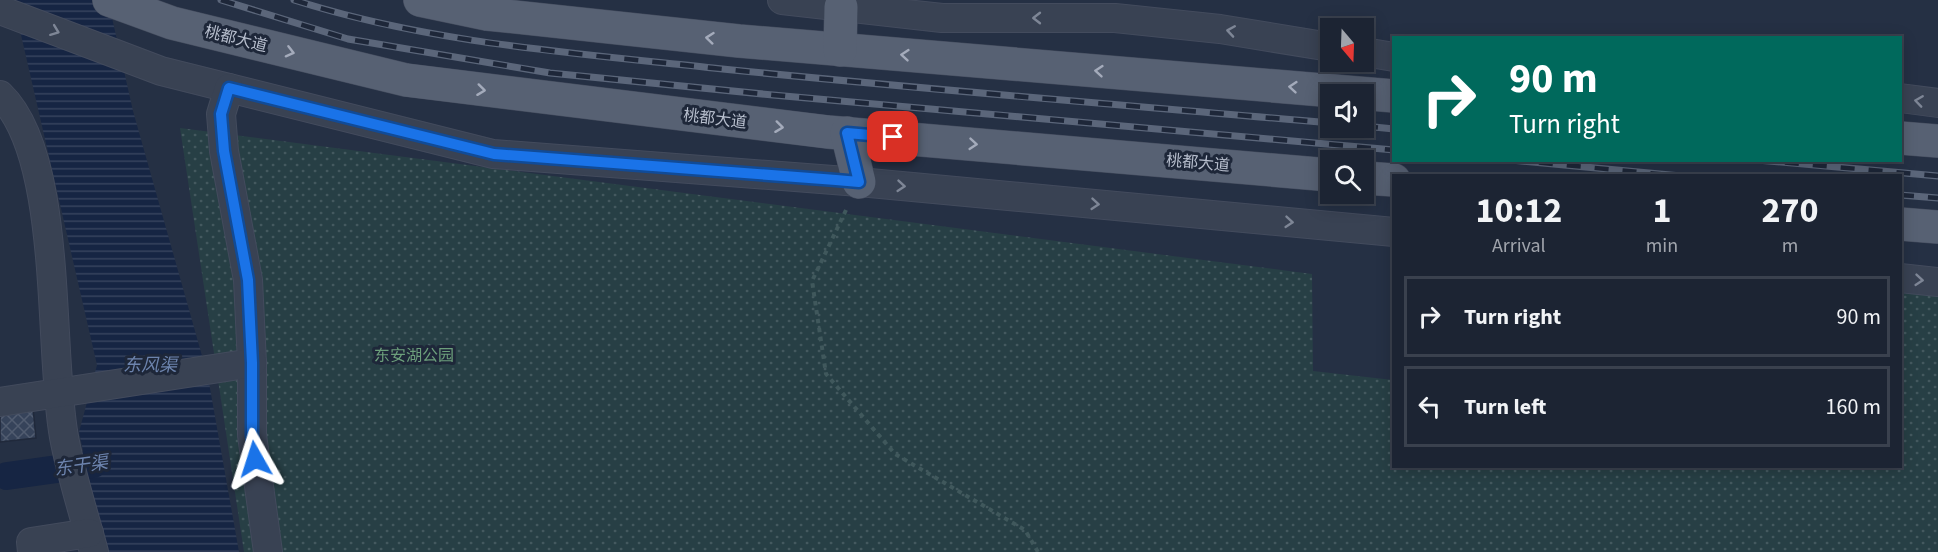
<!DOCTYPE html>
<meta charset="utf-8">
<style>
body{margin:0;font-family:"Source Sans 3","Noto Sans SC",sans-serif;background:#29303f;color:#f1f3f6;height:100vh;display:flex;flex-direction:column;font-size:22px;white-space:nowrap}
*{box-sizing:border-box;margin:0}
p{font-size:20px;color:#a0a4ac}
.icon{flex:none;width:33px;height:33px;fill:none;stroke:currentColor;stroke-width:2;stroke-linecap:round;stroke-linejoin:round}
.map{position:relative;flex:1;overflow:hidden}
.drawer{position:absolute;left:1392px;top:174px;width:510px;height:294px;display:flex;flex-direction:column;background:#1c2433;border-radius:0px;box-shadow:0 3px 15px #0003,0 0 0 2px #3a414e}
.drawer>*{flex:none}
.banner{position:absolute;left:1392px;top:36px;width:510px;height:126px;border-radius:0px;box-shadow:0 3px 15px #0003,0 0 0 2px #3a414e;background:#00695c;color:#fff;overflow:hidden}
.needle{width:39px;rotate:161deg}
.fabs{position:absolute;left:1320px;top:18px;display:grid;gap:12px}
.fabs a{display:grid;place-items:center;width:54px;height:54px;border-radius:0px;background:#1c2433;box-shadow:0 3px 15px #0003,0 0 0 2px #3a414e;font-size:30px}
.pin{position:absolute;display:grid;place-items:center;width:51px;height:51px;color:#fff;margin:-26px;border-radius:12px;box-shadow:0 3px 9px #0006}
.me{position:absolute;width:66px;margin:-33px;rotate:354deg;stroke-linejoin:round;filter:drop-shadow(0 0 4px #0008)}
.turn{display:flex;align-items:center;gap:21px;height:126px;padding:0 18px;font-size:27px}
.turn .icon{width:78px;height:78px;stroke-width:2.5}
.turn b{display:block;font-size:42px;line-height:51px}
.eta{display:flex;justify-content:space-evenly;align-items:center;height:102px;text-align:center}
.eta b{font-size:36px;font-weight:700;line-height:42px}
ul{padding:0;list-style:none}
li{display:flex;align-items:center;gap:18px;height:81px;margin:0 12px 9px;padding:0 6px;border:3px solid #3a414e;border-radius:0px}
li div{flex:1}
li b{display:block;font-size:22px}
li em{font-style:normal}
.map>svg:first-child{display:block}
.park{fill:url(#park-dots)}
.water{fill:url(#water-rules)}
.lines{fill:none;stroke-linecap:round;stroke-linejoin:round}
.canal{stroke:#162543;stroke-width:28}
.building{fill:url(#building-cross-hatch);stroke:#20293b;stroke-width:1.5}
.minor-casing{stroke:#434b5d;stroke-width:30}
.major-casing{stroke:#434b5d;stroke-width:34}
.path{stroke:#40585c;stroke-width:4;stroke-dasharray:4.5 4.5;stroke-linecap:butt}
.minor{stroke:#394253;stroke-width:28}
.major{stroke:#576173;stroke-width:33}
.rail-casing{stroke:#5b667a;stroke-width:7}
.rail{stroke:#1e2739;stroke-width:4.5;stroke-dasharray:14;stroke-linecap:butt}
.oneway{stroke:#7e8696}
.oneway2{stroke:#a4abbb}
.route-casing{stroke:#114b97;stroke-width:15}
.route{stroke:#1a73e8;stroke-width:10}
.labels{text-anchor:middle;dominant-baseline:central;stroke-width:6;stroke-linejoin:round;paint-order:stroke}
.street-label{font-size:16px;fill:#b7becd;stroke:#1e2739}
.park-label{font-size:16px;fill:#6c9f7b;stroke:#1e2739}
.water-label{font-size:18px;font-style:italic;fill:#6d84ae;stroke:#1e2739}
</style>
<div class="map">
<svg width="1938" height="552" viewBox="0 0 1938 552">
<defs>
<pattern id="park-dots" width="8" height="8" patternUnits="userSpaceOnUse" patternTransform="scale(1.5)"><rect width="8" height="8" fill="#273f45"/><path d="M2 2h.1M6 6h.1" fill="none" stroke="#44595f" stroke-width="1.8" stroke-linecap="round"/></pattern>
<pattern id="water-rules" width="6" height="5" patternUnits="userSpaceOnUse" patternTransform="scale(1.5)"><rect width="6" height="5" fill="#162543"/><path d="M0 2.5h6" fill="none" stroke="#36435d"/></pattern>
<pattern id="building-cross-hatch" width="8" height="8" patternUnits="userSpaceOnUse" patternTransform="scale(1.5)"><rect width="8" height="8" fill="#36435a"/><path d="M0 0l8 8M0 8l8-8" fill="none" stroke="#515c70"/></pattern>
</defs>
<rect width="100%" height="100%" fill="#253044"/>
<polygon class="park" points="180,128 1312,274 1313,371 1393,380 1394,466 1900,466 1901,286 1938,290 1938,552 244,552"/>
<polygon class="water" points="13,0 108,0 133,111 208,377 239,552 105,552 79,432 97,365"/>
<g class="lines">
<polyline class="canal" points="7,476 93,464"/>
</g>
<polygon class="building" points="33,408 36,438 0,442 0,412"/>
<g class="lines">
<defs>
<g id="minor">
<polyline points="782,0 942,18 1115,18 1220,29 1330,47"/>
<polyline points="0,10 161,71 493,154 859,182 1394,232"/>
<polyline points="1364,52 1394,57"/>
<polyline points="229,88 221,114 224,151 248,280 252,363 252,435 268,552"/>
<path d="M0 95C64 156 48 351 64 437 71 475 84 514 94 552"/>
<polyline points="1900,98 1938,103"/>
<polyline points="1900,278 1938,282"/>
<polyline points="0,402 252,363"/>
<polyline points="32,552 31,542 89,533"/>
</g>
<g id="major">
<polyline points="109,0 172,23 406,80 828,132 1330,175"/>
<polyline points="420,0 487,14 739,41 1394,96"/>
<polyline points="840,50 841,7"/>
<polyline points="847,133 859,182"/>
<polyline points="1900,138 1938,141"/>
<polyline points="1364,178 1394,180"/>
<polyline points="1900,224 1938,227"/>
</g>
</defs>
<use href="#minor" class="minor-casing"/>
<use href="#major" class="major-casing"/>
<polyline class="path" points="846,210 812,281 826,374 895,454 1025,530 1038,552"/>
<use href="#minor" class="minor"/>
<use href="#major" class="major"/>
<defs>
<g id="rail">
<polyline points="221,0 348,39 550,73 773,95 1394,150"/>
<path d="M294 0C428 43 574 53 713 68 919 89 1125 105 1330 123"/>
<polyline points="1364,126 1394,129"/>
<polyline points="1511,160 1681,176"/>
<polyline points="1757,160 1938,176"/>
<polyline points="1900,195 1938,198"/>
</g>
</defs>
<use href="#rail" class="rail-casing"/>
<use href="#rail" class="rail"/>
</g>
<defs><path id="oneway-chevron" d="M-2-3.5L2.5 0L-2 3.5" fill="none" stroke-width="1.6" stroke-linecap="round" stroke-linejoin="round" transform="scale(1.5)"/></defs>
<g class="oneway">
<use href="#oneway-chevron" transform="translate(1037 18) rotate(-180)"/>
<use href="#oneway-chevron" transform="translate(55 31) rotate(21)"/>
<use href="#oneway-chevron" transform="translate(1231 31) rotate(-171)"/>
<use href="#oneway-chevron" transform="translate(1919 101) rotate(-172)"/>
<use href="#oneway-chevron" transform="translate(901 186) rotate(5)"/>
<use href="#oneway-chevron" transform="translate(1095 204) rotate(5)"/>
<use href="#oneway-chevron" transform="translate(1289 222) rotate(5)"/>
<use href="#oneway-chevron" transform="translate(1919 280) rotate(5)"/>
</g>
<g class="oneway2">
<use href="#oneway-chevron" transform="translate(710 38) rotate(-174)"/>
<use href="#oneway-chevron" transform="translate(290 52) rotate(14)"/>
<use href="#oneway-chevron" transform="translate(905 55) rotate(-175)"/>
<use href="#oneway-chevron" transform="translate(1099 71) rotate(-175)"/>
<use href="#oneway-chevron" transform="translate(1293 87) rotate(-175)"/>
<use href="#oneway-chevron" transform="translate(481 90) rotate(7)"/>
<use href="#oneway-chevron" transform="translate(779 127) rotate(7)"/>
<use href="#oneway-chevron" transform="translate(973 144) rotate(5)"/>
</g>
<g class="lines">
<defs>
<polyline id="route" points="255,459 252,435 252,363 248,280 224,151 221,114 229,88 494,154 836,180 859,182 847,133 893,137"/>
</defs>
<use href="#route" class="route-casing"/>
<use href="#route" class="route"/>
</g>
<g class="labels">
<g class="street-label">
<text transform="translate(236 39) rotate(14)">桃都大道</text>
<text transform="translate(715 119) rotate(7)">桃都大道</text>
<text transform="translate(1198 163) rotate(5)">桃都大道</text>
</g>
<g class="park-label">
<text x="414" y="356">东安湖公园</text>
</g>
<g class="water-label">
<text x="150" y="365">东风渠</text>
<text transform="translate(81 466) rotate(-8)">东干渠</text>
</g>
</g>
</svg>
<div class="fabs">
<a><svg class="needle" viewBox="-14 -14 28 28"><path d="M0-13l5 13h-10z" fill="#e53935"/><path d="M0 13l5-13h-10z" fill="#a0a4ac"/></svg></a>
<a><svg class="icon" aria-label="sound" viewBox="0 0 24 24"><path d="M4 9h4l5-4v14l-5-4H4zM17 9q2 3 0 6"/></svg></a>
<a><svg class="icon" aria-label="search" viewBox="0 0 24 24"><circle cx="10" cy="10" r="6"/><path d="M15 15l6 6"/></svg></a>
</div>
<div class="pin" style="left:893px;top:137px;background:#d93025"><svg class="icon" aria-label="arrive" viewBox="0 0 24 24"><path d="M6 21V4h12l-3 4 3 4H6"/></svg></div>
<svg class="me" style="left:255px;top:459px" viewBox="-20 -20 40 40"><path d="M0-17L14 15 0 8-14 15z" fill="#1a73e8" stroke="#fff" stroke-width="4"/></svg>
<div class="banner">
<div class="turn"><svg class="icon" aria-label="right" viewBox="0 0 24 24"><path d="M7 20v-9h11M14 6l5 5-5 5"/></svg><div><b>90 m</b>Turn right</div></div>
</div>
<section class="drawer">
<div class="eta">
<div><b>10:12</b><p>Arrival</p></div>
<div><b>1</b><p>min</p></div>
<div><b>270</b><p>m</p></div>
</div>
<ul>
<li><svg class="icon" aria-label="right" viewBox="0 0 24 24"><path d="M7 20v-9h11M14 6l5 5-5 5"/></svg><div><b>Turn right</b></div><em>90 m</em></li>
<li><svg class="icon" aria-label="left" viewBox="0 0 24 24"><path d="M17 20v-9H6M10 6l-5 5 5 5"/></svg><div><b>Turn left</b></div><em>160 m</em></li>
</ul>
</section>
</div>
